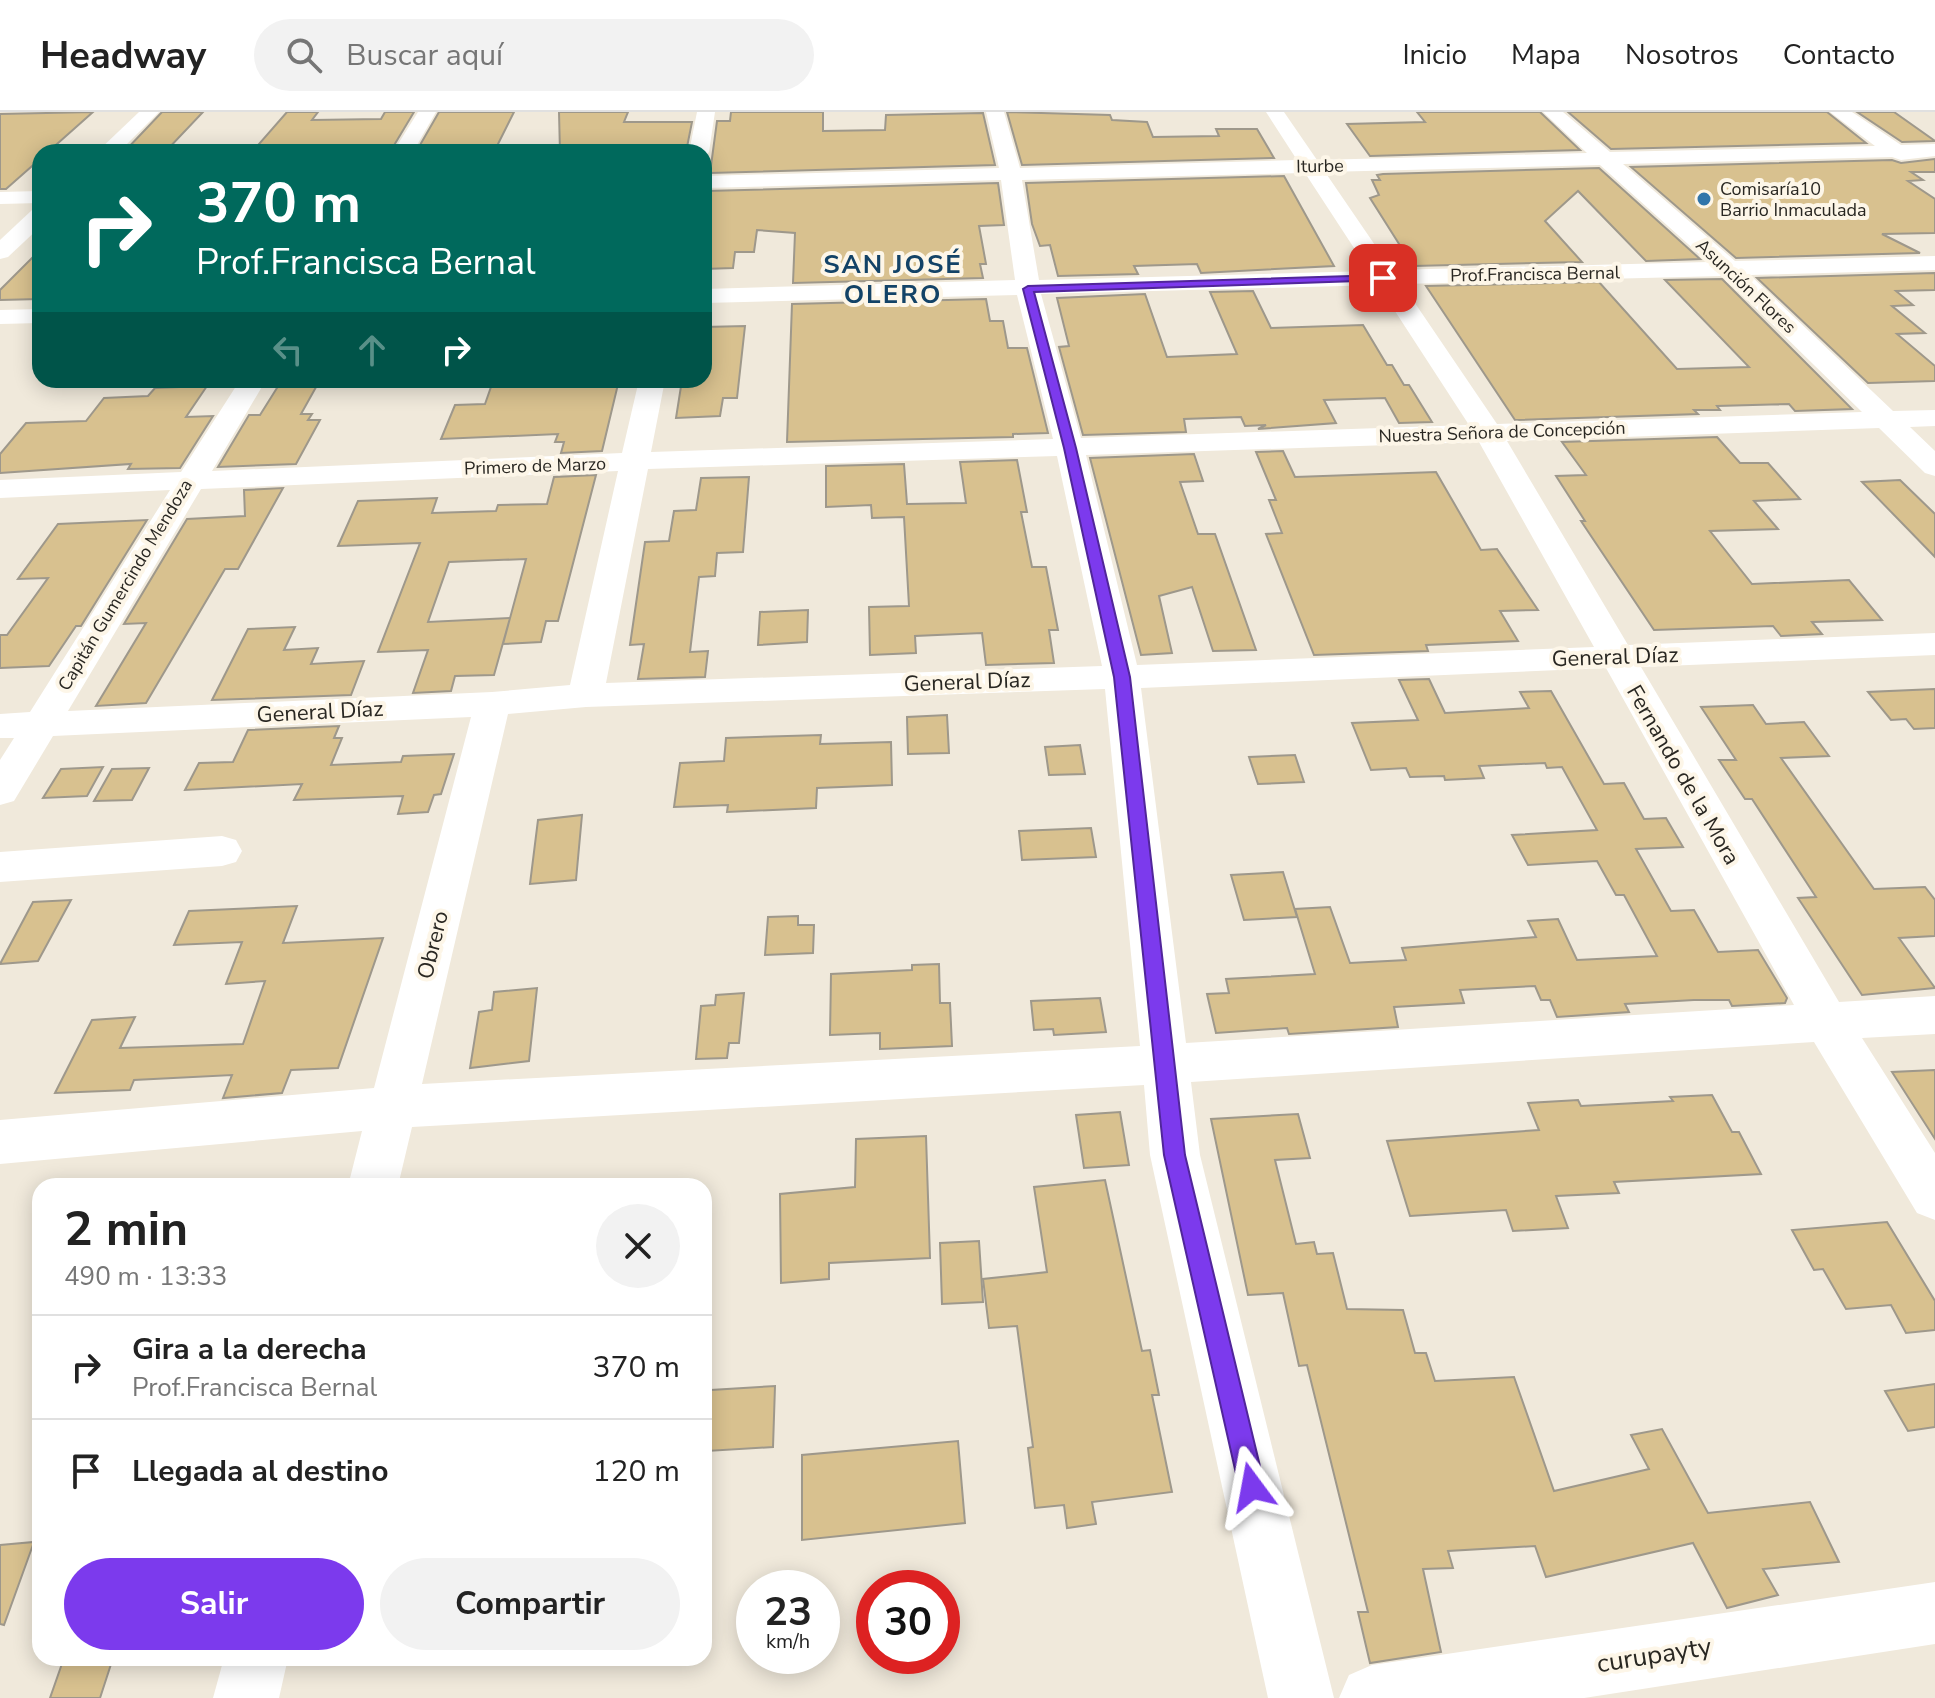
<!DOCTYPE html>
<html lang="es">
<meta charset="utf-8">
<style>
body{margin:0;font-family:"Nunito Sans",sans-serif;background:#f2f2f2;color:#222;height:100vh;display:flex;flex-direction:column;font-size:30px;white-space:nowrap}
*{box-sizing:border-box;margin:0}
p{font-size:26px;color:#767676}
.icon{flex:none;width:44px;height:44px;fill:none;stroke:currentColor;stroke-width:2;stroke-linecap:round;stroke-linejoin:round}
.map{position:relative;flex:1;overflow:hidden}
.side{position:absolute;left:32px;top:1066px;width:680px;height:488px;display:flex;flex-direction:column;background:#fff;border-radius:24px;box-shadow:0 4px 20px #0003}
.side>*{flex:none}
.guide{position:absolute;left:32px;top:32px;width:680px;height:244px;border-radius:24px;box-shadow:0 4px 20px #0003;background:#00695c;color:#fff;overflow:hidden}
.speed{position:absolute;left:736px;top:1458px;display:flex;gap:16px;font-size:40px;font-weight:700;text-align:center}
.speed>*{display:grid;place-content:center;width:104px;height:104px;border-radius:50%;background:#fff;box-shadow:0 4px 20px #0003;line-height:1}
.speed small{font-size:20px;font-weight:400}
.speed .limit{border:12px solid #d22;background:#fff;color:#111}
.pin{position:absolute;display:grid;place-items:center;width:68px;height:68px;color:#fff;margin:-34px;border-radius:16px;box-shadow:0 4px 12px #0006}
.me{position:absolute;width:88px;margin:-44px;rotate:347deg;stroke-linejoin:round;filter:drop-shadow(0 0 6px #0008)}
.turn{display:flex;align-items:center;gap:28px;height:168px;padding:0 32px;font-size:36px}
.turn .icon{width:104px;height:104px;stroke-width:2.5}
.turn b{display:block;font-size:56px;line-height:68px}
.lanes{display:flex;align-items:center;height:76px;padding:0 32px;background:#0003;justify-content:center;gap:40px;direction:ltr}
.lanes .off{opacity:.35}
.round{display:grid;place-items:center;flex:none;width:84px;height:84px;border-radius:42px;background:#f2f2f2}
.headline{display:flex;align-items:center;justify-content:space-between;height:136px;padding:0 32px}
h1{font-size:48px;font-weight:700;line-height:60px}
.primary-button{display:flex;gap:16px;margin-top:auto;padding:16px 32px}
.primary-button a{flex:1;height:92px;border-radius:48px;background:#7c3aed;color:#fff;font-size:32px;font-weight:700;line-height:92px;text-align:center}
.primary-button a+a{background:#f2f2f2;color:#222}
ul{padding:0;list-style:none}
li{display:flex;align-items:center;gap:24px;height:104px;padding:0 32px;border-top:2px solid #e0e0e0}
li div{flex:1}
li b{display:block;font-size:30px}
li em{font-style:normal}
header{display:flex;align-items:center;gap:48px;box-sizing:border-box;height:112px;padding:0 40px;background:#fff;border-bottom:2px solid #e0e0e0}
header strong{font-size:38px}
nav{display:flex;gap:44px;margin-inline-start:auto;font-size:28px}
.search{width:560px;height:72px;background:#f2f2f2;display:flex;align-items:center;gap:20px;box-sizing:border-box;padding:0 28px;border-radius:44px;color:#767676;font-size:30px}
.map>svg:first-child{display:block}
.building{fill:#d8c18f;stroke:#9e988b;stroke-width:2}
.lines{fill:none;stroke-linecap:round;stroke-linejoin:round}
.minor{fill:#fff;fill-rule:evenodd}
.route{fill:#7c3aed;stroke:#51269a;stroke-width:2}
.poi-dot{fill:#3075aa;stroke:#fdf6e8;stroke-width:3}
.labels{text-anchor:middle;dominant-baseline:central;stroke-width:8;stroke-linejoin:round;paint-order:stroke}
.far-street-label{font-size:18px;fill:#292722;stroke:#fdf6e8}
.far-poi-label{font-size:18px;fill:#292722;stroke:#fdf6e8;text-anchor:start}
.street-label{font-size:22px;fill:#292722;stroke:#fdf6e8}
.far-district-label{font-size:26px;font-weight:bold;letter-spacing:2px;fill:#134367;stroke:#fdf6e8}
.near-street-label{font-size:26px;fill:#292722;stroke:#fdf6e8}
</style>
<header>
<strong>Headway</strong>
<div class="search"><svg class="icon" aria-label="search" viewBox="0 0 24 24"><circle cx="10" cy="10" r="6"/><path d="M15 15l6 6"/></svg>Buscar aquí</div>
<nav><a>Inicio</a><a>Mapa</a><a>Nosotros</a><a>Contacto</a></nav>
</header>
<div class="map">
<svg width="1935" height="1586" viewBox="0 0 1935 1586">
<rect width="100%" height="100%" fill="#f0e9db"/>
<g class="building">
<polygon points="93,0 48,40 40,40 40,47 6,77 0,77 0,2"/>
<polygon points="162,0 203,0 166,39 124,40"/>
<polygon points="287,0 318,0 312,8 381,7 385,0 414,0 390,40 252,40"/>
<polygon points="439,0 514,0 494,40 416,40"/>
<polygon points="559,0 628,0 624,10 692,10 686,40 560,40"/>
<polygon points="731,0 823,0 823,19 885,18 886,3 983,1 995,53 710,61 717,9 730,9"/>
<polygon points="1007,0 1110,3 1112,8 1147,10 1153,25 1219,24 1216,17 1257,17 1274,46 1022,53"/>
<polygon points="1417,0 1540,0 1580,38 1370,44 1347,12 1425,10"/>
<polygon points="1568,0 1827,0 1866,31 1611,37"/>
<polygon points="1857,0 1894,0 1935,29 1902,30"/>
<polygon points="1935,47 1935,60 1911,60 1923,68 1908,69 1935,87 1935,121 1882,122 1920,141 1736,146 1631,55 1892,48 1901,51"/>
<polygon points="1599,56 1700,147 1646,149 1578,79 1545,109 1582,150 1413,154 1370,86 1379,83 1372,68 1380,68 1377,63 1383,62"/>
<polygon points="1284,64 1334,154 1201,161 1197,152 1134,154 1138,162 1058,164 1050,133 1040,134 1032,112 1026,71"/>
<polygon points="998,71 1004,113 979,114 986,152 980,152 983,166 793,171 795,121 757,118 754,140 735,140 733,156 704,157 706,79"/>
<polygon points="40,138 40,187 0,188 0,178"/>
<polygon points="1935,161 1935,178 1896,179 1913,193 1892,194 1925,221 1897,222 1935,254 1935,269 1868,271 1757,166"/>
<polygon points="1722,167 1852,297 1795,299 1789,292 1717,294 1720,298 1694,298 1698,302 1515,308 1426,174 1599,170 1677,257 1749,255 1665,168"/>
<polygon points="1253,179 1271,216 1363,213 1387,253 1392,253 1404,273 1409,273 1432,310 1399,311 1385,286 1324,288 1336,311 1258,317 1266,313 1245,314 1241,305 1184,307 1186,320 1083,323 1059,235 1069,234 1057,186 1145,182 1167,245 1237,242 1210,180"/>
<polygon points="986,187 990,209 1003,209 1008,236 1027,236 1048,321 1013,322 1013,325 787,330 792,192"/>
<polygon points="745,214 737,286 723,286 720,304 676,306 682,268 704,268 704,215"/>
<polygon points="282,268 320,268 301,302 312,302 308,308 320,308 296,352 218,355 249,303 260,303"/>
<polygon points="573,268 619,268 602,339 561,341 564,330 555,330 558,322 441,327 455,293 485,292 491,275 572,272"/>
<polygon points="207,274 186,305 213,304 180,356 128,357 131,352 0,361 0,342 26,311 86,309 104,286 148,284 155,276"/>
<polygon points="1717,325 1740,351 1768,351 1800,387 1754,389 1778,417 1710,419 1752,472 1849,468 1882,508 1812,510 1822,522 1781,524 1773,514 1654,518 1581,409 1585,409 1556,364 1586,363 1562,330"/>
<polygon points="1283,339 1295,365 1436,360 1481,438 1497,437 1538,498 1500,499 1518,529 1426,533 1428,539 1314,543 1266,422 1282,421 1269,388 1276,388 1256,340"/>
<polygon points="1194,342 1203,369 1180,370 1198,422 1215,422 1256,538 1213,539 1192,475 1159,484 1172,541 1141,543 1090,346"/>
<polygon points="1017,348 1027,400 1021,400 1032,455 1046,455 1058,518 1049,518 1054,551 986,553 982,521 915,524 916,541 870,543 869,495 909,494 904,405 872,406 871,393 826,395 826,354 904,352 907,392 966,391 960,350"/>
<polygon points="596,363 558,509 546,509 541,530 503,532 526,447 449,450 428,510 510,506 494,563 455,564 451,579 413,581 428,538 378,540 420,431 338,434 358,389 437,386 432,401 496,399 498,393 547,392 554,365"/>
<polygon points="749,365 743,440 717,441 715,464 699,465 690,540 708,539 705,565 638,567 644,532 630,533 645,430 669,429 674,399 696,398 701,366"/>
<polygon points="1900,368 1935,402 1935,445 1862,370"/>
<polygon points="283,376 238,457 225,457 146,591 96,594 146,511 124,512 187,407 245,404 244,378"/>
<polygon points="147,408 81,514 76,514 49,554 0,556 0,523 7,523 48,466 18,467 58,412"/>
<polygon points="808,498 807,530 758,533 760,500"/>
<polygon points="295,515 284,538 318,536 311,552 364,549 351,583 212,588 248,517"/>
<polygon points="1429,567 1445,601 1529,596 1520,580 1551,579 1604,672 1624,671 1644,707 1666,706 1683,735 1636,737 1671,799 1694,798 1718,840 1758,838 1787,886 1785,891 1732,894 1729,888 1694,888 1625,892 1629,900 1557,905 1550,888 1541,888 1535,874 1460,878 1464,891 1394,895 1398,915 1289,922 1287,916 1216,921 1207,882 1229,881 1226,867 1315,862 1295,797 1330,795 1350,851 1406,848 1402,836 1536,825 1528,809 1558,807 1577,848 1657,844 1624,783 1616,783 1597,749 1528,753 1512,723 1597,718 1562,655 1547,656 1545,651 1479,654 1484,666 1445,668 1444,664 1410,665 1406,656 1371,658 1352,611 1418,608 1399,568"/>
<polygon points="1935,577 1935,616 1914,617 1906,607 1891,608 1868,580"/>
<polygon points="1753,593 1766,612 1804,610 1829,644 1781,646 1874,777 1925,775 1935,788 1935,824 1899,826 1935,876 1862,883 1798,786 1816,785 1752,687 1745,687 1719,648 1736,648 1701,595"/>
<polygon points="947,603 949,641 908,642 907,605"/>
<polygon points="339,614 334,626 342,626 331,653 401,650 403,644 454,642 441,682 434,683 428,700 398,702 403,684 294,688 302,672 185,678 199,651 233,650 248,618"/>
<polygon points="821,623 820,632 891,630 892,673 817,676 816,696 727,700 728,693 674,695 680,651 724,649 726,626"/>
<polygon points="1080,633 1085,662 1049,663 1045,635"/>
<polygon points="1295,643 1304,670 1258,672 1249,645"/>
<polygon points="103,655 87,684 43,686 61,657"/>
<polygon points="149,656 132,688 94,689 112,657"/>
<polygon points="582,703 576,768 530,772 538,708"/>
<polygon points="1091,716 1096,745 1022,748 1019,719"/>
<polygon points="1283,760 1297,805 1244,808 1231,763"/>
<polygon points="71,788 38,849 0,852 33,790"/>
<polygon points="297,794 283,831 383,826 338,956 291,958 282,981 223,986 232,963 134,968 130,978 55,981 92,908 135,905 120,936 243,932 265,869 226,872 242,830 174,833 189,799"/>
<polygon points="798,804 798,813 814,813 813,841 765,843 768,805"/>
<polygon points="939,852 940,891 950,891 952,934 880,937 880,921 830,923 831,862 912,858 912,853"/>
<polygon points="537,876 529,949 470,956 479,900 492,898 494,880"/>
<polygon points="744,881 739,931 729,931 727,946 696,947 701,894 715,893 716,883"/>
<polygon points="1100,886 1106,920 1054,923 1053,917 1034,918 1031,889"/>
<polygon points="1935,958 1935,1027 1892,960"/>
<polygon points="1712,983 1732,1020 1739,1020 1761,1062 1614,1070 1619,1081 1556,1084 1568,1116 1513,1119 1506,1098 1410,1104 1387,1029 1539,1018 1528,991 1578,988 1581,994 1673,989 1670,985"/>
<polygon points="1120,1000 1129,1053 1084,1056 1076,1003"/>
<polygon points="1298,1002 1310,1046 1275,1048 1296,1132 1314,1130 1317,1142 1333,1141 1347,1197 1403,1198 1415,1241 1426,1241 1435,1269 1514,1265 1554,1379 1649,1357 1631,1323 1662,1317 1708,1401 1810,1390 1839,1450 1763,1457 1778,1483 1727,1496 1693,1431 1546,1465 1535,1434 1448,1439 1453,1456 1423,1457 1441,1540 1370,1551 1358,1500 1368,1500 1307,1253 1299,1254 1283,1181 1248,1183 1211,1007"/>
<polygon points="926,1024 930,1146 829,1151 829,1167 781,1171 780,1082 855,1075 856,1027"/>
<polygon points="1105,1068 1142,1239 1150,1238 1159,1283 1152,1283 1172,1380 1092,1390 1096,1412 1067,1416 1064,1393 1035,1396 1028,1336 1033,1335 1017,1214 989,1216 983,1167 1047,1160 1034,1075"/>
<polygon points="1887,1110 1935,1189 1935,1218 1906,1221 1891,1193 1846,1197 1823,1157 1814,1158 1792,1118"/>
<polygon points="979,1129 983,1190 942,1192 940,1131"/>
<polygon points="1935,1272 1935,1315 1908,1319 1885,1279"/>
<polygon points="775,1274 773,1335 707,1339 711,1278"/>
<polygon points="958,1329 965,1411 802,1428 802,1343"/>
<polygon points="34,1430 4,1513 0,1512 0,1433"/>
<polygon points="64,1546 113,1546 100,1586 50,1586"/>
</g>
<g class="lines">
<g class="minor">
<polygon points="139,0 159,0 119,40 97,40"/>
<polygon points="418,0 436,0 413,40 393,40"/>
<polygon points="697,0 715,0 709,40 704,45 704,40 689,40"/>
<path d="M986 0H1004L1020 56 1297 48 1266 0H1284L1317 48 1587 41 1543 0H1563L1610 40 1875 34 1830 0H1852L1901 33 1935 32V44L1901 48 1892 45 1623 52 1735 149 1935 144V158L1750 163 1893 299 1935 298V314L1910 315 1935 339V364L1925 361 1879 316 1507 329 1628 533 1935 521V543L1641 555 1839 890 1935 884V922L1862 926 1935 1041V1108L1917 1101 1814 930 1191 970 1200 1043 1334 1586H1268L1150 1043 1144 973 412 1015 398 1074H348L362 1019 0 1052V1008L374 976 471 605 53 624 14 689 0 693V648L14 626H0V602L30 600 170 378 0 386V368L181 360 240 268H266L212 359 622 341 639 268H665L651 340 1053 327 1017 183 704 191V177L1015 168 1001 68 704 76V64L999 56ZM1600 53 1708 150 1392 158 1325 60ZM1305 61 1369 159 1039 168 1022 68ZM1723 164 1862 300 1497 312 1402 172ZM1378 173 1469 313 1081 326 1041 182ZM1479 330 1594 535 1137 553 1086 343ZM1057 344 1102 554 606 571 648 357ZM618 359 570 573 492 580 68 599 201 377ZM1606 556 1794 893 1186 931 1141 576ZM1105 577 1140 934 422 972 508 602 586 595Z"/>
<polygon points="40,79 40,91 0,92 0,80"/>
<polygon points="40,96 40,115 8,145 0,147 0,128 32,98"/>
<polygon points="40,197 40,211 0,212 0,198"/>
<polygon points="222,724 236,728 242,739 236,750 222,754 0,770 0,740"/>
<polygon points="1935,1470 1935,1532 1584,1586 1339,1586 1349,1563 1372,1553"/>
<polygon points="224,1546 288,1546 279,1586 213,1586"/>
</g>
</g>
<polygon class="route" points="1383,163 1386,168 1034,180 1076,336 1130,565 1185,1043 1265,1375 1261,1384 1252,1388 1243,1384 1239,1375 1164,1043 1114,565 1064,336 1023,177 1028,174"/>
<circle class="poi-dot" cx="1704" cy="87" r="8"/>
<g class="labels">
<g class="far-street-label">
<text transform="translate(1320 54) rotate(-1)">Iturbe</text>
<text transform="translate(1535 162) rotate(-1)">Prof.Francisca Bernal</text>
<text transform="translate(1746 174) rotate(43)">Asunción Flores</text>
<text transform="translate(1502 320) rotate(-2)">Nuestra Señora de Concepción</text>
<text transform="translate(535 354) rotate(-2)">Primero de Marzo</text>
<text transform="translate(125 473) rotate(-59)">Capitán Gumercindo Mendoza</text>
</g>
<g class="far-poi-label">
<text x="1720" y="77">Comisaría10<tspan x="1720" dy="21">Barrio Inmaculada</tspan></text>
</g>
<g class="street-label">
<text transform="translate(1615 545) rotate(-2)">General Díaz</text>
<text transform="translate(967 570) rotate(-2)">General Díaz</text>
<text transform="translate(320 600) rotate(-3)">General Díaz</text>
<text transform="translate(1683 663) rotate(60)">Fernando de la Mora</text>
<text transform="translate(433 833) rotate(-76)">Obrero</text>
</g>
<g class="far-district-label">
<text x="893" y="152">SAN JOSÉ<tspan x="893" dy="30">OLERO</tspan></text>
</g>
<g class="near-street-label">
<text transform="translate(1654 1543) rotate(-9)">curupayty</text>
</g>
</g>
</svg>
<div class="speed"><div>23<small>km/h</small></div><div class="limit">30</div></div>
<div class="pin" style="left:1383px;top:166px;background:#d93025"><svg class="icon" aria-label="arrive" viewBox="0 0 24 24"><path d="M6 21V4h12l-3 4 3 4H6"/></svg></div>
<svg class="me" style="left:1252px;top:1375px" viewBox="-20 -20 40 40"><path d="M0-17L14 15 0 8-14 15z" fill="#7c3aed" stroke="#fff" stroke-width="4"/></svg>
<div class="guide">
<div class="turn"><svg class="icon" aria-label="right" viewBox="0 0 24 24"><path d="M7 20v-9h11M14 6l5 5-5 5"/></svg><div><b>370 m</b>Prof.Francisca Bernal</div></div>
<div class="lanes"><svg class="icon off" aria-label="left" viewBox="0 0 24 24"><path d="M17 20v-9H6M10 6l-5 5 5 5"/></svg><svg class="icon off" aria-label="ahead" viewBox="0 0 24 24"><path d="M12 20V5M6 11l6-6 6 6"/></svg><svg class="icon" aria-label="right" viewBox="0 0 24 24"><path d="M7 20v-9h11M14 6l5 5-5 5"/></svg></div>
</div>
<section class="side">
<div class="headline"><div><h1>2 min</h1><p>490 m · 13:33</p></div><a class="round"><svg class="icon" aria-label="close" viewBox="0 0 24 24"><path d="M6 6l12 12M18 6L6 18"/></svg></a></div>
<ul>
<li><svg class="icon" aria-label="right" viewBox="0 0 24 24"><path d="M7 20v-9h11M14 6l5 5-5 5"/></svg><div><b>Gira a la derecha</b><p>Prof.Francisca Bernal</p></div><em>370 m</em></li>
<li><svg class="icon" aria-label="arrive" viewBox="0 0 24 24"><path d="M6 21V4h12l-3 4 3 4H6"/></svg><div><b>Llegada al destino</b></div><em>120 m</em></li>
</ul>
<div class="primary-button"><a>Salir</a><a>Compartir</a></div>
</section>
</div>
